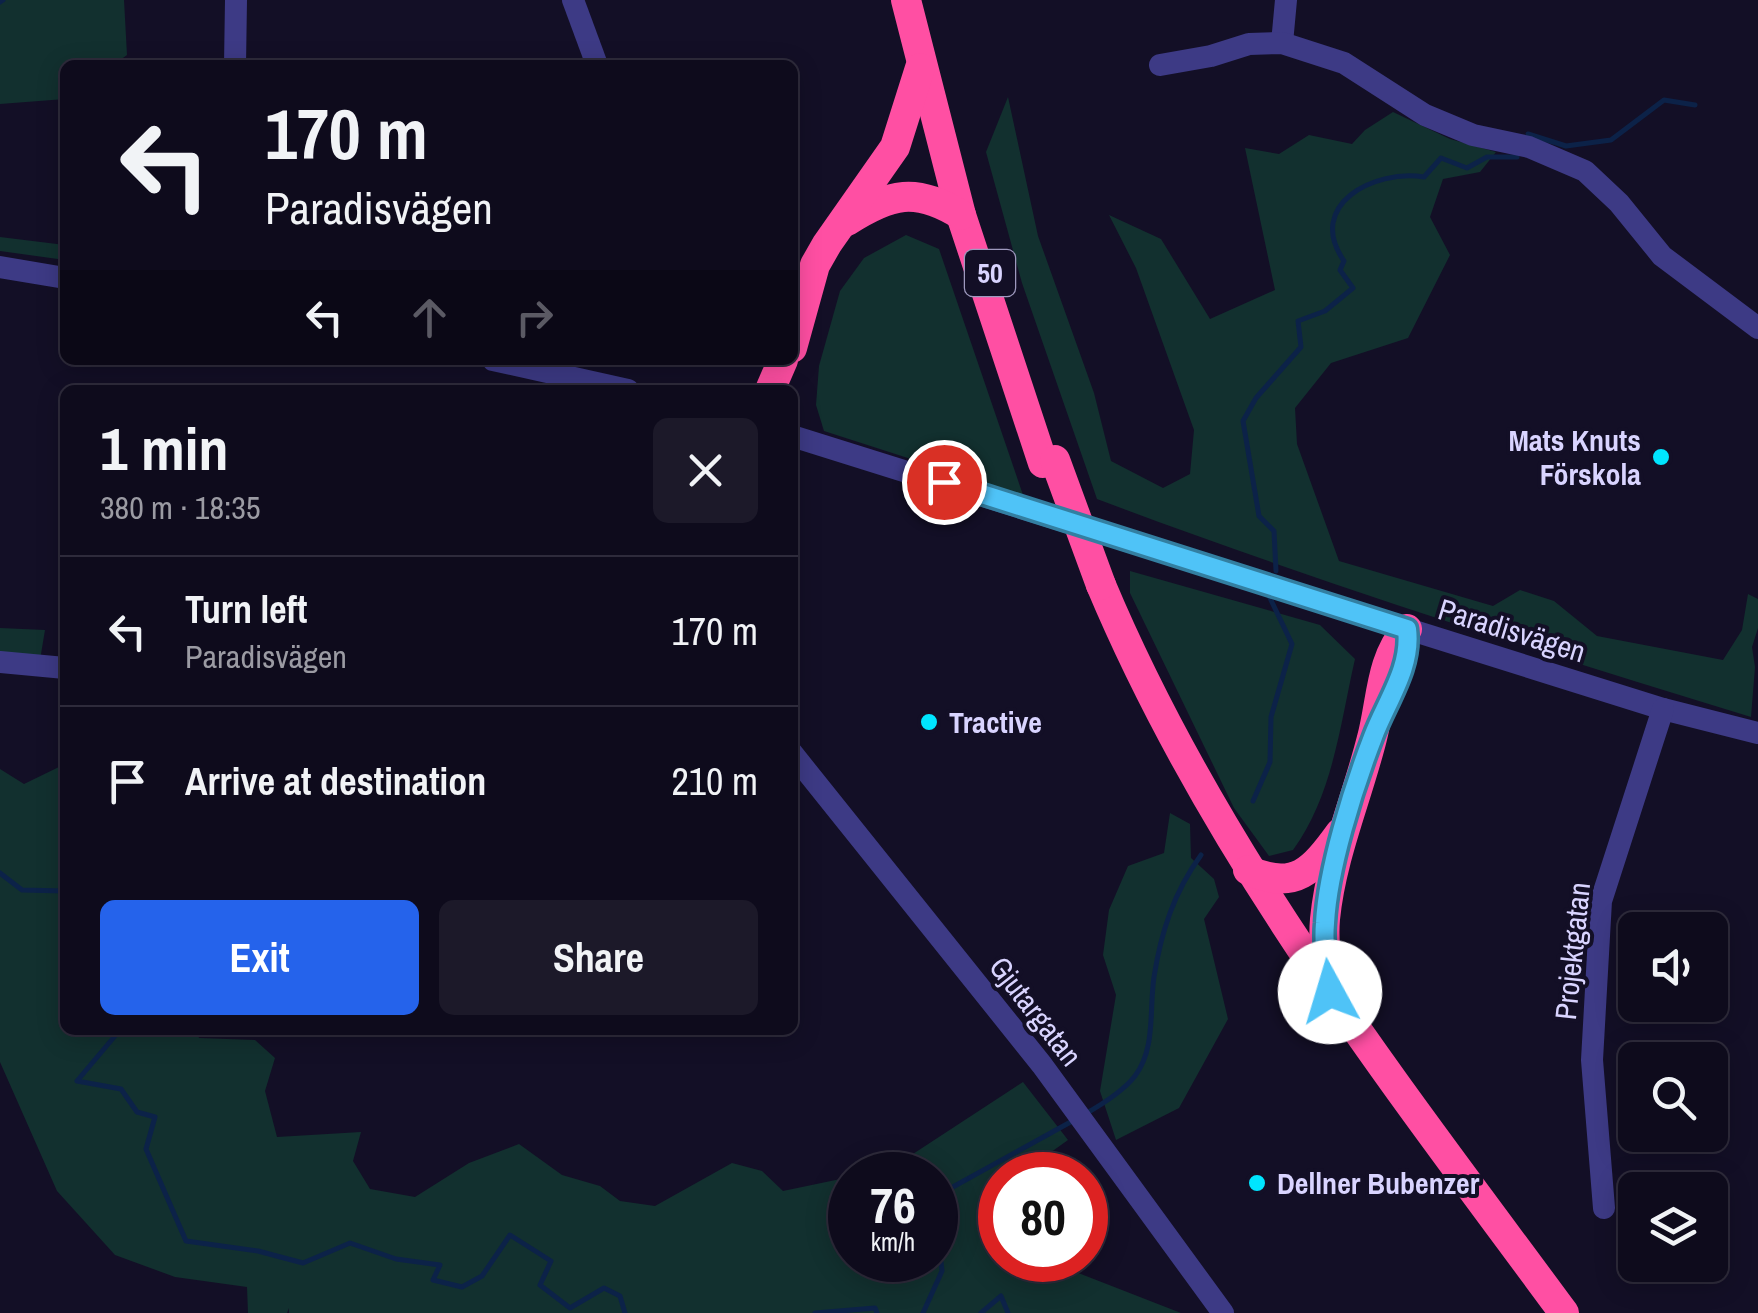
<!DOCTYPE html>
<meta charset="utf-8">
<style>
body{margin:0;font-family:"Archivo Narrow",sans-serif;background:#1c1929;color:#f1f3f6;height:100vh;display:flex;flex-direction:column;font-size:38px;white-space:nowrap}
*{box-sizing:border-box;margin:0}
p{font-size:32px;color:#9b9ba3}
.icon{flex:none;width:55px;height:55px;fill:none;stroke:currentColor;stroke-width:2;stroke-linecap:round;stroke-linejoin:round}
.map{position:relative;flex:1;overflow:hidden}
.drawer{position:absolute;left:60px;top:385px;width:738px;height:650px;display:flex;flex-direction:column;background:#0e0b1c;border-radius:15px;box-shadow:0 5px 25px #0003,0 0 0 2px #2e2b3b}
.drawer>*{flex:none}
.guide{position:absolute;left:60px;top:60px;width:738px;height:305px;border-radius:15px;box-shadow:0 5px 25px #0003,0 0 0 2px #2e2b3b;background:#0e0b1c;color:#f1f3f6;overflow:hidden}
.controls{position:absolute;left:1618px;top:912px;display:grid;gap:20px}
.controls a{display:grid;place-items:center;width:110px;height:110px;border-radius:15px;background:#0e0b1c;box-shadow:0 5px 25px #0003,0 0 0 2px #2e2b3b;font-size:50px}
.speed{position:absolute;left:828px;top:1152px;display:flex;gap:20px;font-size:50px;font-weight:700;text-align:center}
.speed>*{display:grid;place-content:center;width:130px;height:130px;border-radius:50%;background:#0e0b1c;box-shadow:0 5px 25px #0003,0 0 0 2px #2e2b3b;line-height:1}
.speed small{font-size:25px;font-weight:400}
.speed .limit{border:15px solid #d22;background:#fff;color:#111}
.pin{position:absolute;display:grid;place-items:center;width:85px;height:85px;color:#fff;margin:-42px;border:5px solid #fff;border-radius:50%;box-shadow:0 2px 10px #0007}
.me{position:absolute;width:110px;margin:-55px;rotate:354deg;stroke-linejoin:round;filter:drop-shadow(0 0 8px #0008)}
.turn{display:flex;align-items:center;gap:35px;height:210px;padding:0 40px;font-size:45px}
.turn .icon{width:130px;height:130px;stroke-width:2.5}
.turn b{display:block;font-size:70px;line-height:85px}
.lanes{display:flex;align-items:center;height:95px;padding:0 40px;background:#0003;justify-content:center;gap:50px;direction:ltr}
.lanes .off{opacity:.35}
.round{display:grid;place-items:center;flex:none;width:105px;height:105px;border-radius:15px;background:#1c1929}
.overview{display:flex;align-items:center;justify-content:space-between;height:170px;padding:0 40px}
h1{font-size:60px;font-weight:700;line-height:75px}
.button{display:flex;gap:20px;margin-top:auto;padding:20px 40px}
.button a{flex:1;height:115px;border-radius:15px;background:#2563eb;color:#fff;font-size:40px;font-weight:700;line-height:115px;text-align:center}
.button a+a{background:#1c1929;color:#f1f3f6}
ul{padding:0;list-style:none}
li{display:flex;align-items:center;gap:30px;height:150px;padding:0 40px;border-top:2px solid #2e2b3b}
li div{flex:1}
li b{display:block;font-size:38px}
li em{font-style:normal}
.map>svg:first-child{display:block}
.green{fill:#12302f}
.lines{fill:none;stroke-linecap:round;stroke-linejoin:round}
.stream{stroke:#0c2248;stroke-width:5}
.minor{stroke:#3d3a85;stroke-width:22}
.highway{stroke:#ff4fa3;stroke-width:30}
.highway-bridge{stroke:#ff4fa3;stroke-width:30}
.route-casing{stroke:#337fa1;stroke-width:25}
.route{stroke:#4fc3f7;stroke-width:18}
.poi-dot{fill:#00e5ff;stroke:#130f26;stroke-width:4}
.labels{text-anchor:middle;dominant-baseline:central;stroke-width:8;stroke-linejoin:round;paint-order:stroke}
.shield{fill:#130f26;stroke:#9e99be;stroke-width:2.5}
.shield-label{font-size:28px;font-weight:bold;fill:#d9d4ff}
.poi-label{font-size:30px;font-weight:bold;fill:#d9d4ff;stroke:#130f26;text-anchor:start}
.street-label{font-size:30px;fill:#d9d4ff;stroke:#130f26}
</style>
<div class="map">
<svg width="1758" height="1313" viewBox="0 0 1758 1313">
<rect width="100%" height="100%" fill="#130f26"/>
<g class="green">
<polygon points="0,0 124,0 127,55 113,65 65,65 65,99 0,104"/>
<path d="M1008 97 1038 236 1094 393 1111 461 1163 488 1190 474 1194 430 1136 268 1109 215 1161 239 1210 319 1275 290 1245 148 1279 154 1309 135 1352 144 1365 130 1393 112 1450 139 1496 152 1480 172 1443 179 1430 217 1450 255 1408 338 1331 363 1295 408 1297 444 1339 561 1493 606 1520 590 1554 601 1597 636 1723 660 1742 630 1748 594 1758 599V628L1752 647 1755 667 1751 717C1531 650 1312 580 1097 499L1022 283 986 152Z"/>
<polygon points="906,235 939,249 1023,495 824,431 816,405 819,366 840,291 864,258"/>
<polygon points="0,237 65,245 65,260 0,251"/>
<path d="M1130 571 1320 625 1355 659C1340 725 1333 795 1293 850L1269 856 1234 808 1130 593Z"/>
<polygon points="0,628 45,630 40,660 0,656"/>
<polygon points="61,766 65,768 65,1030 196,1030 199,1038 255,1040 275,1058 265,1091 277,1137 361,1132 353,1161 370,1189 415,1197 469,1163 519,1144 562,1175 600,1186 620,1201 655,1206 732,1163 762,1171 783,1191 850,1177 850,1260 935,1260 935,1175 860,1175 890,1169 1023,1082 1068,1140 1019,1175 1000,1175 1000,1188 987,1198 993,1240 1000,1243 1000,1260 1045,1260 1181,1313 289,1313 289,1308 287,1313 248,1313 247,1287 175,1277 115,1255 57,1191 0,1062 0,769 24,784"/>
<polygon points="1170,813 1190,824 1191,858 1214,879 1219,897 1204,919 1228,1019 1179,1108 1116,1140 1100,1091 1116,995 1103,955 1109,910 1128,866 1164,853"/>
</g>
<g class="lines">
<g class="stream">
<polyline points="0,2 3,0"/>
<polyline points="1528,134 1566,146 1611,140 1664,100 1695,105"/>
<path d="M1276 571 1274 531 1259 516 1243 421 1256 398 1301 347 1298 321 1325 311 1353 288 1340 270 1344 261C1305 205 1374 169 1424 177L1441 158 1467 168 1487 157H1517"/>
<polyline points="1253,801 1270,762 1271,717 1292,644 1270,598"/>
<polyline points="0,873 22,890 65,891"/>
<polyline points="120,1030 77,1081 121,1089 137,1112 155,1117 146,1149 186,1241 258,1251 303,1263 350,1243 396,1259 440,1265 433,1280 462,1287 482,1276 510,1235 551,1261 540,1285 570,1308 604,1288 620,1296 625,1313"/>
<path d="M1085 1114C1101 1105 1124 1090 1135 1076 1156 1048 1149 1010 1154 977 1161 932 1174 892 1201 855"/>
<polyline points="935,1204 951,1188 1076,1119"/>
<polyline points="815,1313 875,1308 877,1313"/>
<polyline points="923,1313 942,1271 935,1205"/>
<polyline points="981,1313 1001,1296 1008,1313"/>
</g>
<g class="minor">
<polyline points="573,0 597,65"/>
<polyline points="1282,43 1286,0"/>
<polyline points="235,65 236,0"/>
<polyline points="1160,65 1211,56 1249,44 1282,43 1344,63 1425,115 1473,135 1529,147 1585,171 1619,203 1662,256 1758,328"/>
<polyline points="0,267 65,278"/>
<polyline points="493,360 628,390"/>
<polyline points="792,436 1663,709 1758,733"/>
<polyline points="0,662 65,668"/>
<polyline points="792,753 1042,1065 1223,1313"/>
<polyline points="1604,1208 1592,1060 1601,901 1663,709"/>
</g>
<g class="highway">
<polyline points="906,0 961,215 1043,463"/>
<path d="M847 221C891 193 916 187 961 215"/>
<polyline points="792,348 815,265 827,244 895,147 920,68"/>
<polyline points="770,390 783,360"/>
<path d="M1101 585C1213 852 1393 1081 1564 1313"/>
<path d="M1248 870C1295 892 1313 870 1340 833"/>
<path d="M1329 989C1326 966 1323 942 1325 919 1331 857 1357 798 1372 738 1382 700 1380 660 1407 629"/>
</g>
<polyline class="highway-bridge" points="1055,460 1101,585"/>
</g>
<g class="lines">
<defs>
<path id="route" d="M944 482 1407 629C1412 668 1386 702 1373 737 1353 789 1328 868 1325 923 1323 946 1327 969 1330 992"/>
</defs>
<use href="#route" class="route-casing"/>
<use href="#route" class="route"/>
</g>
<g class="poi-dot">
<circle cx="1661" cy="457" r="10"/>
<circle cx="929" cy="722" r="10"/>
<circle cx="1257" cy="1183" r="10"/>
</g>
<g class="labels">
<rect class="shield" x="965" y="250" width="50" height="46" rx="8"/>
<g class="shield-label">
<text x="990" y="273">50</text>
</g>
<g class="poi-label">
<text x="1641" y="440" text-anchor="end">Mats Knuts<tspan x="1641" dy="34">Förskola</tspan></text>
<text x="949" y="722">Tractive</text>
<text x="1277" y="1183">Dellner Bubenzer</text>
</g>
<g class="street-label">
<text transform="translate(1512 630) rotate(17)">Paradisvägen</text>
<text transform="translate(1572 951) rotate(-84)">Projektgatan</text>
<text transform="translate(1036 1011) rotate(52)">Gjutargatan</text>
</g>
</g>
</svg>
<div class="controls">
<a><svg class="icon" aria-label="sound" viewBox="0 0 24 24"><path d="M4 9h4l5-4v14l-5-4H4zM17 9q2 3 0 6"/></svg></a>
<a><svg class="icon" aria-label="search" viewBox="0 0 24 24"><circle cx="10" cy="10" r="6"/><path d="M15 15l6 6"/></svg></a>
<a><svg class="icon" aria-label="layers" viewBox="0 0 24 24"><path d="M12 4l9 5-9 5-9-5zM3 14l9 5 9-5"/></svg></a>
</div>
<div class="speed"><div>76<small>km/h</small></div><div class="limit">80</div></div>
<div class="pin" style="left:944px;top:482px;background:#d93025"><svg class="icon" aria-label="arrive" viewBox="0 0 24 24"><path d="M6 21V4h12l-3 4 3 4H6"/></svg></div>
<svg class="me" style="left:1330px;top:992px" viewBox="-20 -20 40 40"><circle r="19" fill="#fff"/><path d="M0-13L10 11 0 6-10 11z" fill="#4fc3f7"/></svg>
<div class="guide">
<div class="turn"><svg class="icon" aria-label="left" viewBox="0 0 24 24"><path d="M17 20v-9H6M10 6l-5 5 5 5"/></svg><div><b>170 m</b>Paradisvägen</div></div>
<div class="lanes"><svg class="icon" aria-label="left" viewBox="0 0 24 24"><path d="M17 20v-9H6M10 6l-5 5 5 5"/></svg><svg class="icon off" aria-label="ahead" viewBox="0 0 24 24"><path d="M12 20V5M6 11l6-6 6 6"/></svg><svg class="icon off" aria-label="right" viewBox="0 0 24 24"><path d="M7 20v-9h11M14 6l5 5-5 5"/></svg></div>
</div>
<section class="drawer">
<div class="overview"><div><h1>1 min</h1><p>380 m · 18:35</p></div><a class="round"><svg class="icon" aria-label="close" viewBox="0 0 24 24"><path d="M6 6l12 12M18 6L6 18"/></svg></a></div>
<ul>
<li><svg class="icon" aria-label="left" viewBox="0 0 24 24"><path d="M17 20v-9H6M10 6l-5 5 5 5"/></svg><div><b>Turn left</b><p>Paradisvägen</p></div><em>170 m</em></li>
<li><svg class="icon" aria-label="arrive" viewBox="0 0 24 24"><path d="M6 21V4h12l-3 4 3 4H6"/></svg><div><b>Arrive at destination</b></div><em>210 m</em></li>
</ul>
<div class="button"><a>Exit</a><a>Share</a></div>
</section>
</div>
